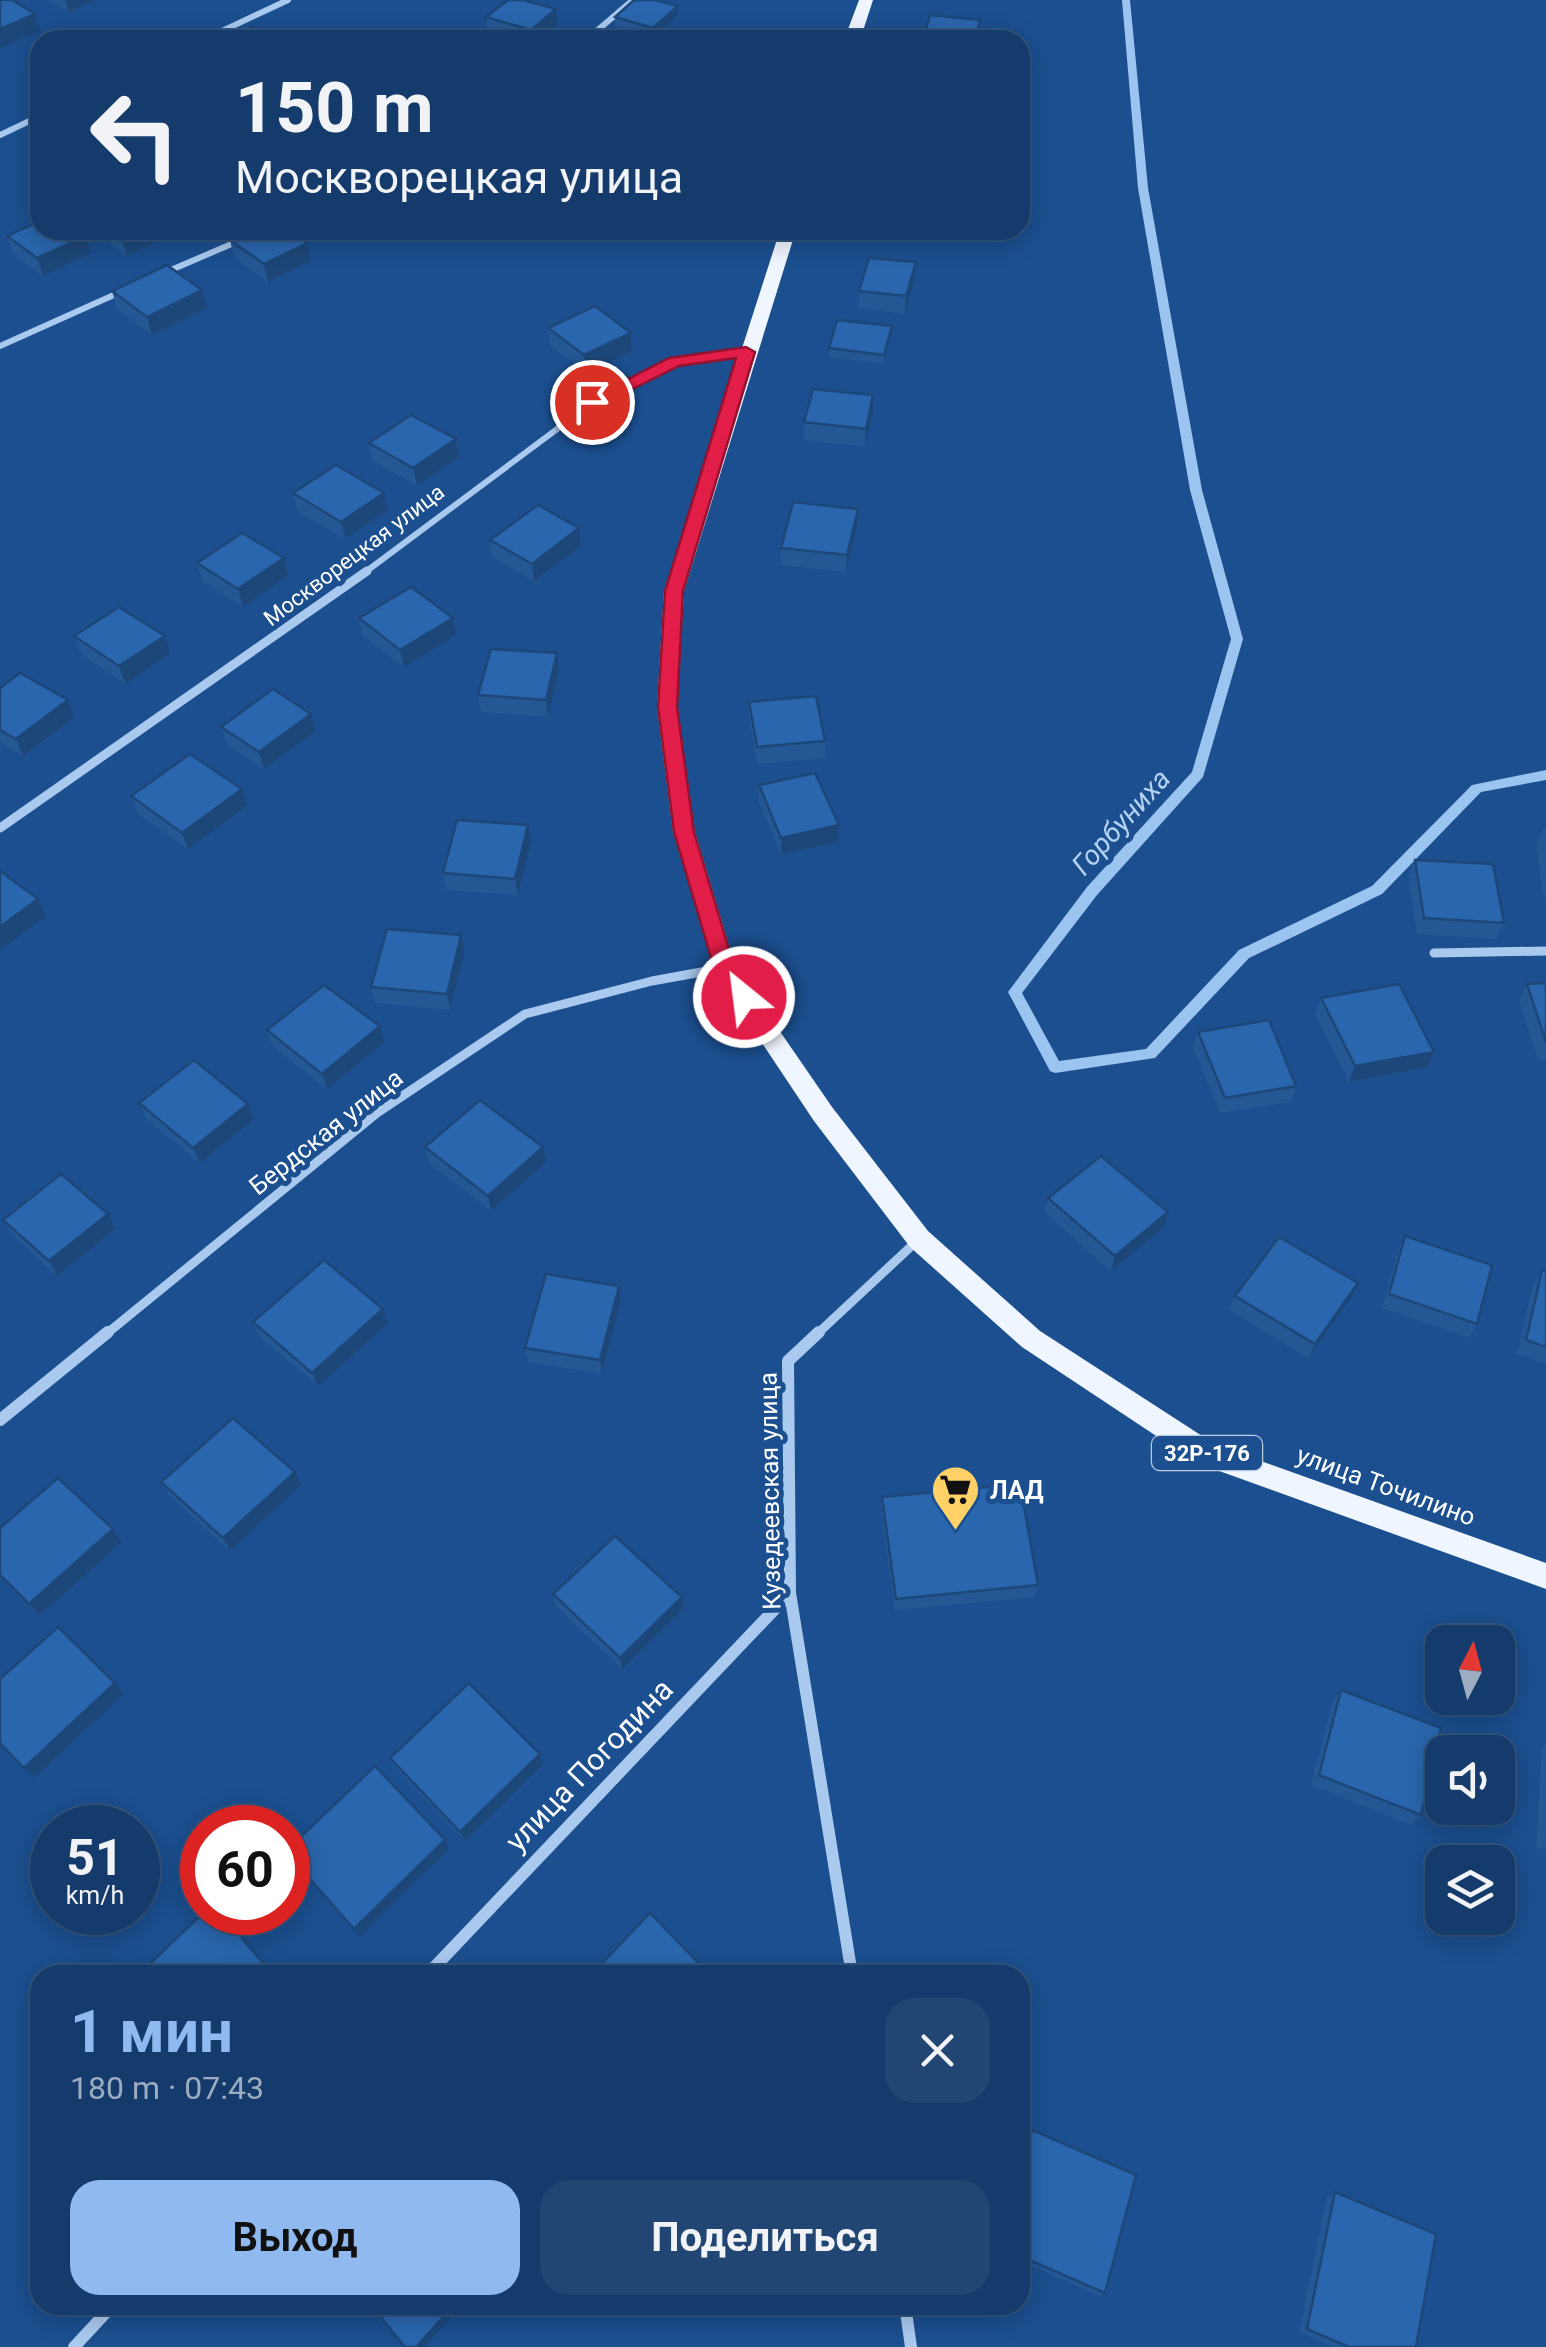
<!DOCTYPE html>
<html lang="ru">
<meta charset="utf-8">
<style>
body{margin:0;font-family:Roboto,sans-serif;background:#214673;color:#f1f3f6;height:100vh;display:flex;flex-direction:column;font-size:38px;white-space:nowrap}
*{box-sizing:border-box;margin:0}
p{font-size:32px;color:#9dadc1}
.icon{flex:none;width:55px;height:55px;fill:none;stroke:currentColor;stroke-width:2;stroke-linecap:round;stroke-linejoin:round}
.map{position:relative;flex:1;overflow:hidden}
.panel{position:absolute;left:30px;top:1965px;width:1000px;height:350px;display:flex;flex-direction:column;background:#143b6b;border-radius:30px;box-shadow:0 5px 25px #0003,0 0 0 2px #33557e}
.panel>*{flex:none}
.top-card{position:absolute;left:30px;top:30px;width:1000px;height:210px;border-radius:30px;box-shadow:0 5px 25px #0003,0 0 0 2px #33557e;background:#143b6b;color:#f1f3f6;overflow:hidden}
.needle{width:65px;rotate:6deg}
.tools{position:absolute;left:1425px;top:1625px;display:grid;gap:20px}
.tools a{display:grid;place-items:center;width:90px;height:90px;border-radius:20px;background:#143b6b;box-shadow:0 5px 25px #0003,0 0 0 2px #33557e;font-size:50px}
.speed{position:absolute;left:30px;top:1805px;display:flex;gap:20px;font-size:50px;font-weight:700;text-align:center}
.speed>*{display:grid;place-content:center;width:130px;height:130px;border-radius:50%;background:#143b6b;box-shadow:0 5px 25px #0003,0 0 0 2px #33557e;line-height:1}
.speed small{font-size:25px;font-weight:400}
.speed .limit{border:15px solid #d22;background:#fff;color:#111}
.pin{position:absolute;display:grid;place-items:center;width:85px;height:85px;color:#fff;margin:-42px;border:5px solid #fff;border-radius:50%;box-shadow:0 2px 10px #0007}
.me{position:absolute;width:110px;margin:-55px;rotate:331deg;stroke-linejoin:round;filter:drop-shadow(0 0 8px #0008)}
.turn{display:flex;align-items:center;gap:35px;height:210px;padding:0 40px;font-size:45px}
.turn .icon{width:130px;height:130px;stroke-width:2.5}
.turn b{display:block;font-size:70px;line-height:85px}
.round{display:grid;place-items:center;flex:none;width:105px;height:105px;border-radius:30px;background:#214673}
.summary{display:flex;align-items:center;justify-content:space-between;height:170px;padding:0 40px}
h1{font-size:60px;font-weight:700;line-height:75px;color:#90b9f0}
.primary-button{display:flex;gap:20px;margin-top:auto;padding:20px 40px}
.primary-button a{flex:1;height:115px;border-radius:30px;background:#90b9f0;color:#111;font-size:40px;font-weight:700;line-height:115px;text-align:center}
.primary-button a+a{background:#214673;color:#f1f3f6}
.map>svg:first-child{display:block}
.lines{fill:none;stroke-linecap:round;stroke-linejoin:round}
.stream{fill:#9cc4f0;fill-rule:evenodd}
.street-far2{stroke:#a9c9ee;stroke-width:6}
.street-far1{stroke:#a9c9ee;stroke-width:9}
.street{stroke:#a9c9ee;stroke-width:12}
.primary{fill:#f0f6ff;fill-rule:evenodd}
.wall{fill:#245895}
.shaded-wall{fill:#1d4779}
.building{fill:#2a66ad;stroke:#1d4779;stroke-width:2.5}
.route{fill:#e11d48;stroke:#92132f;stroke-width:2.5}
.labels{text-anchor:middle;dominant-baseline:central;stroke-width:10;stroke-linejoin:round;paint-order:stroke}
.far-street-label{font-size:22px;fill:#fff;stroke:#1b4f8f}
.shield{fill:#1b4f8f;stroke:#bbcadd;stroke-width:2.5}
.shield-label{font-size:22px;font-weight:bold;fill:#fff}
.street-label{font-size:25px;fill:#fff;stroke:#1b4f8f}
.poi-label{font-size:25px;font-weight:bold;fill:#fff;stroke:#1b4f8f;text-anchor:start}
.water-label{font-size:28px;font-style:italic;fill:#b5d3f5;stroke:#1b4f8f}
.near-street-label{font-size:30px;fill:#fff;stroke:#1b4f8f}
</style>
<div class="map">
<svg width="1546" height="2347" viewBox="0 0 1546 2347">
<rect width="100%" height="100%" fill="#1b4f8f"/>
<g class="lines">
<polygon class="stream" points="1122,0 1130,0 1148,188 1202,490 1243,639 1203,777 1097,895 1022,993 1059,1061 1146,1049 1239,950 1372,886 1472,785 1546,770 1546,780 1481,792 1382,894 1249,958 1155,1058 1055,1073 1050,1071 1008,992 1087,887 1192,772 1231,639 1190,490 1138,188"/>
<g class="street-far2">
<polyline points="203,40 288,0"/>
<polyline points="586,40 633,0"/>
<polyline points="0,135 40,116"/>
<polyline points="164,273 264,230"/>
<polyline points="0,346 125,290"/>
<polyline points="364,573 592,403 675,361 746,352"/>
</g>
<g class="street-far1">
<polyline points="0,828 367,571"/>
<polyline points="1434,953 1546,951"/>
<polyline points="105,1335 377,1113 525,1014 652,981 724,968"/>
<polyline points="816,1335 919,1239"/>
</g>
<g class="street">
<polyline points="819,1332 788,1361 790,1593 852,1975"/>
<polyline points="0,1420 108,1332"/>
<polyline points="427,1975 790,1593"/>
<polyline points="905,2305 911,2347"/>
<polyline points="74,2347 113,2305"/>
</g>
<g class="primary">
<polygon points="859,0 873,0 860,40 844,40"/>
<polygon points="780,230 796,230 684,591 677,707 695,832 735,966 832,1107 928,1231 1040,1331 1216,1445 1546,1563 1546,1589 1197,1463 1022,1347 910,1247 814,1121 716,974 673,832 657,707 664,591"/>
</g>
</g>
<g class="wall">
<polygon points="48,0 96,0 69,12"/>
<polygon points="678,6 678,15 654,36 615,26 615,17"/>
<polygon points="556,9 557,26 541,40 508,40 488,34 486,17"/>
<polygon points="980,20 977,40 923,40 924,36"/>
<polygon points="96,230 178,230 178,232 127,256 98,235"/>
<polygon points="360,230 394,230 375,239"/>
<polygon points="7,236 86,236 91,253 43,276 13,254"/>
<polygon points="230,240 307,243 311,261 268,282 234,257"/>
<polygon points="914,280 905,314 859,308 859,291"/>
<polygon points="202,290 207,308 152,335 117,309 112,291"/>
<polygon points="892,326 891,335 883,364 828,357 829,348"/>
<polygon points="548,328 631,333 632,351 586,373 550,345"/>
<polygon points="873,395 873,413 865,447 804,440 804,422"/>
<polygon points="456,439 459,457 417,486 372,460 369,443"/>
<polygon points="293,493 384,493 388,510 345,539 297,511"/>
<polygon points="858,509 857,527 846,572 781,565 781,548"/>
<polygon points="579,528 581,546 534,581 492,557 490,540"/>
<polygon points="284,558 288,576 243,607 202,580 197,563"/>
<polygon points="359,618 453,618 456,635 404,667 362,635"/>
<polygon points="74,636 165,636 170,653 126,684 81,654"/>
<polygon points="559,671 548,717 481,712 478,695"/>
<polygon points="0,688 68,700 74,717 23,756 0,742"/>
<polygon points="749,702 825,741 825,758 757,764 749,719"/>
<polygon points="311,714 316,731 264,769 226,744 221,727"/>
<polygon points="759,785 839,825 838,842 781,854 759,802"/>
<polygon points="131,796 247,806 188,849 137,813"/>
<polygon points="1544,828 1546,828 1546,898 1544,898 1536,845"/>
<polygon points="531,842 518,895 446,890 443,873"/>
<polygon points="1415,860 1504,923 1496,939 1417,934 1408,876"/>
<polygon points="461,935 465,952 450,1010 375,1003 371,987"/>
<polygon points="1546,983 1546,1060 1538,1060 1519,1000 1527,984"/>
<polygon points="1321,998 1434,1052 1427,1067 1349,1082 1315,1014"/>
<polygon points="380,1026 385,1042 327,1089 272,1046 267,1030"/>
<polygon points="1198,1032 1296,1086 1291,1102 1220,1113 1193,1047"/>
<polygon points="139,1103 254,1119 200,1163 146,1118"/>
<polygon points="425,1147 546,1162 491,1211 429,1163"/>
<polygon points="1048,1198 1164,1227 1111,1271 1045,1213"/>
<polygon points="3,1220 115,1229 57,1276 12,1235"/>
<polygon points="1405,1236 1477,1324 1469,1338 1382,1308 1398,1251"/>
<polygon points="1542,1270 1546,1271 1546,1364 1517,1354 1533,1284"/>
<polygon points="1235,1296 1351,1298 1308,1358 1229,1310"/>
<polygon points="621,1300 602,1374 528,1362 525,1348"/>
<polygon points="253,1322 388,1324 318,1386 259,1336"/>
<polygon points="161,1482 301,1485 230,1551 169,1495"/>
<polygon points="882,1497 1038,1585 1035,1597 895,1610 881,1509"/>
<polygon points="0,1528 113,1529 122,1542 39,1616 0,1577"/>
<polygon points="553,1594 682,1597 683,1609 622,1669 556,1606"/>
<polygon points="1341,1690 1421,1815 1412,1825 1311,1785 1333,1701"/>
<polygon points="1546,1745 1546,1850 1536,1848 1542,1749"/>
<polygon points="390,1758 543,1764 465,1841 395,1768"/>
<polygon points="1032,2130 1105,2293 1100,2296 1020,2261 1020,2164 1028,2136"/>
<polygon points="1335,2192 1416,2347 1334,2347 1299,2332 1327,2197"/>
</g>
<g class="shaded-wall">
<polygon points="65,0 96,0 69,12"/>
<polygon points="678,6 678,15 654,36 653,28"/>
<polygon points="556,9 557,26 541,40 532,40 531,30"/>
<polygon points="35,14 40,31 0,48 0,29"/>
<polygon points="141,230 178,230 178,232 127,256 122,239"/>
<polygon points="373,230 394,230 375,239"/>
<polygon points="86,236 91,253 43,276 37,258"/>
<polygon points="307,243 311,261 268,282 264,264"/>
<polygon points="916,262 914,280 905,314 906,296"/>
<polygon points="202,290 207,308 152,335 147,317"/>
<polygon points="892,326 891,335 883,364 884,355"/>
<polygon points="631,333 632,351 586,373 584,355"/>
<polygon points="873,395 873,413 865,447 866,429"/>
<polygon points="456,439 459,457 417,486 413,468"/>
<polygon points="384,493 388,510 345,539 341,522"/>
<polygon points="858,509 857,527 846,572 847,555"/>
<polygon points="579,528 581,546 534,581 532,564"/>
<polygon points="284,558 288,576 243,607 238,589"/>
<polygon points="453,618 456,635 404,667 400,650"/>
<polygon points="165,636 170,653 126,684 119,666"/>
<polygon points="557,653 559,671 548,717 546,700"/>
<polygon points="68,700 74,717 23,756 16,739"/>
<polygon points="311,714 316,731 264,769 259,752"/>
<polygon points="242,789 247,806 188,849 182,833"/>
<polygon points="528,825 531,842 518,895 515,879"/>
<polygon points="839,825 838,842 781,854 781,838"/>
<polygon points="38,899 46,916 0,950 0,927"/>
<polygon points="461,935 465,952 450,1010 447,994"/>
<polygon points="380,1026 385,1042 327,1089 322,1074"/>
<polygon points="1434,1052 1427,1067 1349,1082 1355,1066"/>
<polygon points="248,1104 254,1119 200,1163 193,1148"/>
<polygon points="543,1147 546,1162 491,1211 488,1196"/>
<polygon points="1168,1212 1164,1227 1111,1271 1115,1256"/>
<polygon points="108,1214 115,1229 57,1276 49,1261"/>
<polygon points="1358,1283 1351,1298 1308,1358 1315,1344"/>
<polygon points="619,1286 621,1300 602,1374 600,1360"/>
<polygon points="383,1309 388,1324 318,1386 312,1373"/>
<polygon points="295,1472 301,1485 230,1551 223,1538"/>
<polygon points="113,1529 122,1542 39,1616 29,1604"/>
<polygon points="682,1597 683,1609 622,1669 620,1658"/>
<polygon points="115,1683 124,1694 34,1778 24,1768"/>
<polygon points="540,1754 543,1764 465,1841 460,1832"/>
<polygon points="445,1840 449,1849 360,1937 354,1929"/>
<polygon points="454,2305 462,2305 424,2347 416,2347"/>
</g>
<g class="building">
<polygon points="0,0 12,0 35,14 0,29"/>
<polygon points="508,0 523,0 556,9 531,30 486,17"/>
<polygon points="634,0 655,0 678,6 653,28 615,17"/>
<polygon points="930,15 980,20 975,40 924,36"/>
<polygon points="252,27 277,40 226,40"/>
<polygon points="589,35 608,40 582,40"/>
<polygon points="40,221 40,230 78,230 86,236 37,258 7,236"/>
<polygon points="109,230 141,230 122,239"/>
<polygon points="251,230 288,230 307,243 264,264 230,240"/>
<polygon points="869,258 916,262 906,296 859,291"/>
<polygon points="167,265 202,290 147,317 112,291"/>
<polygon points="595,306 631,333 584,355 548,328"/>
<polygon points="837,320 892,326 884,355 829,348"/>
<polygon points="813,389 873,395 866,429 804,422"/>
<polygon points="411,415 456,439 413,468 369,443"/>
<polygon points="336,465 384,493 341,522 293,493"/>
<polygon points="793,502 858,509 847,555 781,548"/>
<polygon points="538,505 579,528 532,564 490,540"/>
<polygon points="242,533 284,558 238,589 197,563"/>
<polygon points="411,587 453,618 400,650 359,618"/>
<polygon points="119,607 165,636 119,666 74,636"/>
<polygon points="491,649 557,653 546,700 478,695"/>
<polygon points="20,673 68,700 16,739 0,730 0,688"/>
<polygon points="273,689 311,714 259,752 221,727"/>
<polygon points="816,696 825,741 757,747 749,702"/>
<polygon points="190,754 242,789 182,833 131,796"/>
<polygon points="815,773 839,825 781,838 759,785"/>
<polygon points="457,820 528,825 515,879 443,873"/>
<polygon points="1415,860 1493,864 1504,923 1424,918"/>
<polygon points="0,871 38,899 0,927"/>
<polygon points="387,929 461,935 447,994 371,987"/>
<polygon points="1546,983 1546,1042 1527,984"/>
<polygon points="1399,984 1434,1052 1355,1066 1321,998"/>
<polygon points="324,985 380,1026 322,1074 267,1030"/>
<polygon points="1269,1020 1296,1086 1225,1098 1198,1032"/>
<polygon points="194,1060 248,1104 193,1148 139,1103"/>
<polygon points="480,1100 543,1147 488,1196 425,1147"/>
<polygon points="1101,1156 1168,1212 1115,1256 1048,1198"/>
<polygon points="61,1174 108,1214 49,1261 3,1220"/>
<polygon points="1405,1236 1492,1265 1477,1324 1389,1294"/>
<polygon points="1279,1237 1358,1283 1315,1344 1235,1296"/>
<polygon points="324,1260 383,1309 312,1373 253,1322"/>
<polygon points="1542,1270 1546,1271 1546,1347 1526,1340"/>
<polygon points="546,1274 619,1286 600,1360 525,1348"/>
<polygon points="233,1418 295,1472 223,1538 161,1482"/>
<polygon points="58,1478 113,1529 29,1604 0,1575 0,1528"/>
<polygon points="1020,1484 1038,1585 896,1599 882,1497"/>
<polygon points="615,1536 682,1597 620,1658 553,1594"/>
<polygon points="58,1627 115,1683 24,1768 0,1743 0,1679"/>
<polygon points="469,1683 540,1754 460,1832 390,1758"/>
<polygon points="1341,1690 1441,1728 1421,1815 1319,1775"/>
<polygon points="375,1766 445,1840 354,1929 288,1854 288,1849"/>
<polygon points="204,1912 220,1912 273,1975 138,1975"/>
<polygon points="650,1913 710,1975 591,1975"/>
<polygon points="1032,2130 1136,2175 1105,2293 1020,2256 1020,2172"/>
<polygon points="1335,2192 1436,2234 1416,2347 1349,2347 1307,2329"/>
<polygon points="371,2305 454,2305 416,2347 405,2347"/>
</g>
<polygon class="route" points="746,347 755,352 683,591 677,707 694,832 734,966 755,997 744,1006 737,1003 714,968 674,832 658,707 665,591 736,358 679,366 598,406 584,402 669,358"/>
<defs>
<symbol id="supermarket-pin" viewBox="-11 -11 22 30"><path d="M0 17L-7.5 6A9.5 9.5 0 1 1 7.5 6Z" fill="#ffd166" stroke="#1b4f8f"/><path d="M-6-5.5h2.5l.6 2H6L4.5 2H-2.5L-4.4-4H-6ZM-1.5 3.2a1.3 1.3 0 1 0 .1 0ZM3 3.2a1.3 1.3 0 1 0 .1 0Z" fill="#111"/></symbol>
</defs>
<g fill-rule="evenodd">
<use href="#supermarket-pin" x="928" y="1462" width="55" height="75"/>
</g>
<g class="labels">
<g class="far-street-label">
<text transform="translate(354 555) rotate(-37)">Москворецкая улица</text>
</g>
<rect class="shield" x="1152" y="1436" width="110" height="34" rx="8"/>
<g class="shield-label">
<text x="1207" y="1453">32Р-176</text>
</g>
<g class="street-label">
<text transform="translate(326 1132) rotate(-38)">Бердская улица</text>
<text transform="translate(1386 1486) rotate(20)">улица Точилино</text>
<text transform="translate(770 1491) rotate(-91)">Кузедеевская улица</text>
</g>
<g class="poi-label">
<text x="990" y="1490">ЛАД</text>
</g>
<g class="water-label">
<text transform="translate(1121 822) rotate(-48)">Горбуниха</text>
</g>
<g class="near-street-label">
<text transform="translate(589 1765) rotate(-46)">улица Погодина</text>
</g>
</g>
</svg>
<div class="tools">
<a><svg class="needle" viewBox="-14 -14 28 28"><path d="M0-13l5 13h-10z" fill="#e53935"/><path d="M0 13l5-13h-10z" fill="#9dadc1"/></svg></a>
<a><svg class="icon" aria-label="sound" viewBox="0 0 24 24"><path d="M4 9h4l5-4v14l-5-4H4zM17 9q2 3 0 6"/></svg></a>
<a><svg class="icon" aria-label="layers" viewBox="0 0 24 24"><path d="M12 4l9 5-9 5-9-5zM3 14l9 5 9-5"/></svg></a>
</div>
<div class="speed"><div>51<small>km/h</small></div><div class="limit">60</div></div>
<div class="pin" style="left:592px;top:402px;background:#d93025"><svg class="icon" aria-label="arrive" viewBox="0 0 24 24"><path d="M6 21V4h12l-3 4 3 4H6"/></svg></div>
<svg class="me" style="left:744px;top:997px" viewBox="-20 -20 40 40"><circle r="17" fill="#e11d48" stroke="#fff" stroke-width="3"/><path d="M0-11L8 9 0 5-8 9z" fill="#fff"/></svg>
<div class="top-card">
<div class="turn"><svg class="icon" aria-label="left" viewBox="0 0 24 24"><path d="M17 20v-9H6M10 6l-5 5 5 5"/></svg><div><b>150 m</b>Москворецкая улица</div></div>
</div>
<section class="panel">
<div class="summary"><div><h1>1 мин</h1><p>180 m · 07:43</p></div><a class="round"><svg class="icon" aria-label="close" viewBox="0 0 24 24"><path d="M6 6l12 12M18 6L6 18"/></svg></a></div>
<div class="primary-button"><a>Выход</a><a>Поделиться</a></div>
</section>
</div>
